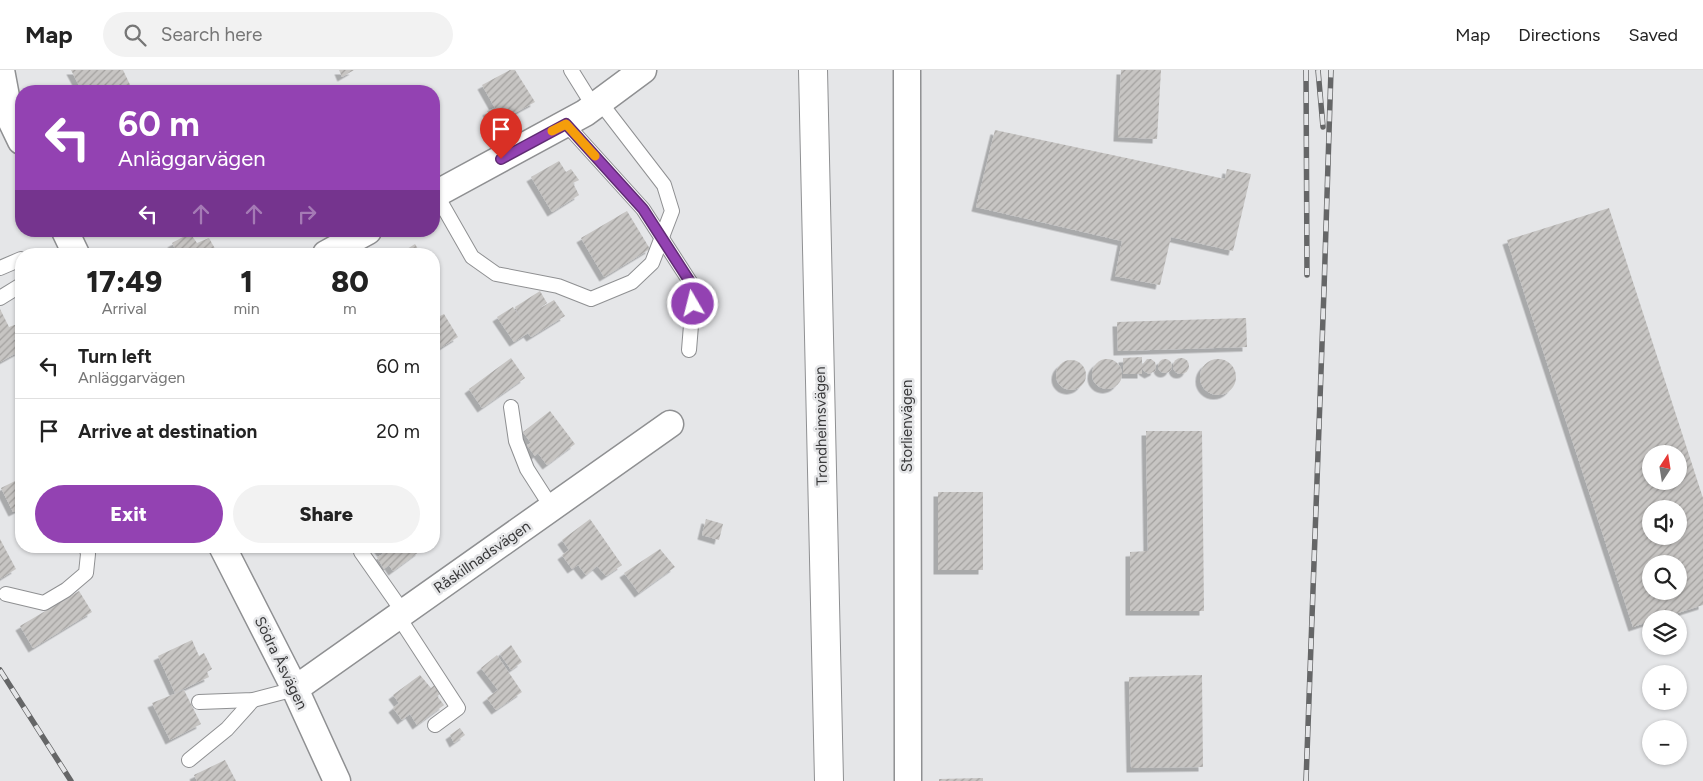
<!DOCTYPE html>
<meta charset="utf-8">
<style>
body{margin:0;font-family:Figtree,sans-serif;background:#f2f2f2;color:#222;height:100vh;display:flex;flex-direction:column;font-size:19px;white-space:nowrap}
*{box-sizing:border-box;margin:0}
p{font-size:16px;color:#767676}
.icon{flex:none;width:28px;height:28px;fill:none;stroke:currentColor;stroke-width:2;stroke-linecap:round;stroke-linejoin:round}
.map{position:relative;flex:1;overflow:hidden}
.sheet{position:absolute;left:15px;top:178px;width:425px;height:305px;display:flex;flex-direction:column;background:#fff;border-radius:20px;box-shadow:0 1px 4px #0004}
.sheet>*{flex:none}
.top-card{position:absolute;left:15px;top:15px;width:425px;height:152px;border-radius:20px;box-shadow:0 1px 4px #0004;background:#9342b2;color:#fff;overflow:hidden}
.needle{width:32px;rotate:12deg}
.fabs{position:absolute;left:1642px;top:375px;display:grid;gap:10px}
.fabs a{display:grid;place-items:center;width:45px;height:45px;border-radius:50%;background:#fff;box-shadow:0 1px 4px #0004;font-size:25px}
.pin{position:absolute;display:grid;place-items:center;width:42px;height:42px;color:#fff;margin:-51px -21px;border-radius:50% 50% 50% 0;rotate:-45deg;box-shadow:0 0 5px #0007}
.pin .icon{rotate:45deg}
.me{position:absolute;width:55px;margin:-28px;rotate:352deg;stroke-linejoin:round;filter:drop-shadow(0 0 4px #0008)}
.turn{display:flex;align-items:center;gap:18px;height:105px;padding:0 20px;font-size:22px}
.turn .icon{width:65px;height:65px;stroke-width:2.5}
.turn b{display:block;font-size:35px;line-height:42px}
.lanes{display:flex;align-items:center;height:48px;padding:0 20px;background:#0003;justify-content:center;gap:25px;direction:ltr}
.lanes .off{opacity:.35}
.eta{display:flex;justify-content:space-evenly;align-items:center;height:85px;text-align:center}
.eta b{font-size:30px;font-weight:800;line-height:35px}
.cta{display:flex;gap:10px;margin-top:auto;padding:10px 20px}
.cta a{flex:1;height:58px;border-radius:30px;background:#9342b2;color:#fff;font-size:20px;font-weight:800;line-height:58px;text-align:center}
.cta a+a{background:#f2f2f2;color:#222}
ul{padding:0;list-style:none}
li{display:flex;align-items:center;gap:15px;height:65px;padding:0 20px;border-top:1px solid #e0e0e0}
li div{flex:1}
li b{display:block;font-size:19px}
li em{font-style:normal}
header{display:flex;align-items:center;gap:30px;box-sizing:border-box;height:70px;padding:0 25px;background:#fff;border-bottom:1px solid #e0e0e0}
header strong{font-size:24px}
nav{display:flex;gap:28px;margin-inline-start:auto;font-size:18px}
.search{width:350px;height:45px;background:#f2f2f2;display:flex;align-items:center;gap:12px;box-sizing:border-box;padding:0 18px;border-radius:28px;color:#767676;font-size:19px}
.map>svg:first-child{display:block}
.building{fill:url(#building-hatch);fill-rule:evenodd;filter:url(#shadow)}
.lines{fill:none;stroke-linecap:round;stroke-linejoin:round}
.service-casing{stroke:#8f9092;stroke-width:16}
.minor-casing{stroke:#8f9092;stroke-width:29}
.secondary-casing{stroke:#8f9092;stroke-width:30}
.service{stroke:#fff;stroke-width:14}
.minor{stroke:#fff;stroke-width:26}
.secondary{stroke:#fff;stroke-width:28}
.rail-casing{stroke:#656667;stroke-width:5.5}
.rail{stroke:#e5e6e8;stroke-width:4;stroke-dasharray:11;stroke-linecap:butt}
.route-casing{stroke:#602b74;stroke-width:12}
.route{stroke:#9342b2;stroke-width:9}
.slow{stroke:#f59e0b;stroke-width:9}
.labels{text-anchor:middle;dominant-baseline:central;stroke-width:5;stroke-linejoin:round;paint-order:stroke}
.street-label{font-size:15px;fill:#39393a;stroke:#e5e6e8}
</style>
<header>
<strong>Map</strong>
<div class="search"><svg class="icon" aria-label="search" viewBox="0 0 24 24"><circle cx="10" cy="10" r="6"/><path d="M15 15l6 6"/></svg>Search here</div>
<nav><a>Map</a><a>Directions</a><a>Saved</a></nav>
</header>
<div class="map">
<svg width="1703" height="711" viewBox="0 0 1703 711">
<defs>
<pattern id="building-hatch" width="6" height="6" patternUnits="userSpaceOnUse" patternTransform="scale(1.25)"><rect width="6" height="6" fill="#c7c5c3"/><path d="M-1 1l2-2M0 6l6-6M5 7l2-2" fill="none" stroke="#a3a19f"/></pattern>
<filter id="shadow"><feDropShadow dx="-4.5" dy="4.5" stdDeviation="0" flood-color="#0004"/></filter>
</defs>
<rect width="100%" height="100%" fill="#e5e6e8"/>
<g class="building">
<polygon points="71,0 123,0 133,21 82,21"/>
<polygon points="339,0 354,0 342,7"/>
<polygon points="510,0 515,0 535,32 495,54 487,41 495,38 482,15"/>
<polygon points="1121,0 1161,0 1157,69 1118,67"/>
<polygon points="995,60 1225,109 1227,99 1251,104 1233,181 1171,167 1160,215 1115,206 1122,171 976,137"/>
<polygon points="559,91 566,102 571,99 579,110 573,113 579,125 552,142 531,107"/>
<path d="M1609 138 1703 428V535L1659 549H1651V551L1633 557 1507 170ZM1651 384H1679V411H1651ZM1651 439H1679V466H1651ZM1651 494H1679V521H1651Z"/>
<polygon points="627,141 650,179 604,207 581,168"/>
<polygon points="190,163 197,173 209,168 218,184 178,184 172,173"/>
<polygon points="415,174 421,184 399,184"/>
<polygon points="540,221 547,233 537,240 554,230 565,246 531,267 528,263 514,272 497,247 513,237 521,249 515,237"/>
<polygon points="0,239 9,257 17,254 21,263 14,268 20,281 0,292"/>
<polygon points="444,244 458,267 434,282 434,249"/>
<polygon points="1246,248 1247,277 1118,281 1117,252"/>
<polygon points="1142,287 1142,295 1147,289 1151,289 1155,292 1156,296 1155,301 1149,304 1144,301 1142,298 1142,304 1123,304 1123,288"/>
<polygon points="511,288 525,308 482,338 469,319"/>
<circle cx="1181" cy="296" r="8"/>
<circle cx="1165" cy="296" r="7"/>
<circle cx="1218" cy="307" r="18"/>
<circle cx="1107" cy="304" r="15"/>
<circle cx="1071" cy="305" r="15"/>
<polygon points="550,341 575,374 547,395 538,383 535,386 527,375 531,373 523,362"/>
<polygon points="1146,361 1202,361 1204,541 1130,541 1130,482 1148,481"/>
<polygon points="21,408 21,438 13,442 1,418"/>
<rect x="938" y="422" width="45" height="78"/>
<polygon points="590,449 622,495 606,506 597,496 586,505 578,495 572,499 562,485 569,480 562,470"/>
<polygon points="706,449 723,454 719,470 702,465"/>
<polygon points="0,469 16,499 0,509"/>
<polygon points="377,476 417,476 420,481 393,501 389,495 384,499 377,487 383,484"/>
<polygon points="660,479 675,497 639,523 624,503"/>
<polygon points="79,521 92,542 33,578 20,556"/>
<polygon points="192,570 199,586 204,583 212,599 207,602 209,607 175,623 158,586"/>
<polygon points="511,575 522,592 511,600 500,584"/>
<polygon points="497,585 522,622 496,640 487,628 498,620 481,598"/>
<polygon points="420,605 431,618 437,613 443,622 437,626 444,635 417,655 410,644 402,650 393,638 399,633 393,625"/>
<polygon points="1202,605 1203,697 1131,698 1129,607"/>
<polygon points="184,620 201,654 170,670 152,633"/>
<polygon points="460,658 465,665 454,673 450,665"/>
<polygon points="225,690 236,711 197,711 194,705"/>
<polygon points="983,708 983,711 939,711 939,709"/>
</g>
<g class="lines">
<defs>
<g id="service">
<polyline points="571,0 594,37"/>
<polyline points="566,54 643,139 694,218 689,280"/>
<polyline points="436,124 472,187 496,204 558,216 591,229 632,212 652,193 672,141 664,115 600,32"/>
<polyline points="0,198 21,189"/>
<polyline points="0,228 21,215"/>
<polyline points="511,337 516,371 527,399 552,438"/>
<polyline points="361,476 361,482 403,542"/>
<polyline points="6,524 44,533 66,520 86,503 88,484 86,476"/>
<polyline points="398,546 458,638 435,655"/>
<polyline points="199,632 253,630 295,619"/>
<polyline points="189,690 227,659 253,630"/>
</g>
<g id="minor">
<polyline points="1,0 10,48 21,71"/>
<polyline points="907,0 908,711"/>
<polyline points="434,125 585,43 643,0"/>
<polyline points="65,161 76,184"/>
<polyline points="326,184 368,161"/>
<polyline points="222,476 295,619 337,711"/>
<polyline points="295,619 670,354"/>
</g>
<polyline id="secondary" points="813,0 829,711"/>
</defs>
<use href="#service" class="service-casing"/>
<use href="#minor" class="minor-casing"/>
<use href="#secondary" class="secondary-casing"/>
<use href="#service" class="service"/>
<use href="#minor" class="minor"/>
<use href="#secondary" class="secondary"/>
<defs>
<g id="rail">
<polyline points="1306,0 1307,205"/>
<polyline points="1318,0 1323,57"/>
<polyline points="0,600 71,711"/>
<polyline points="1306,711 1324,220 1331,0"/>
</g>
</defs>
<use href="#rail" class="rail-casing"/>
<use href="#rail" class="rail"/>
</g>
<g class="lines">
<defs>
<polyline id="route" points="501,89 566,54 643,139 694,218 693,234"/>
</defs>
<use href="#route" class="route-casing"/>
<use href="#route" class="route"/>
<polyline class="slow" points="552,61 566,54 595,86"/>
</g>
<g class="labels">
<g class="street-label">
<text transform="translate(821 356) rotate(-91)">Trondheimsvägen</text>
<text transform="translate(907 356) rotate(-90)">Storlienvägen</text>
<text transform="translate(482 487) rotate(-35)">Råskillnadsvägen</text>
<text transform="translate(281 593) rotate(64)">Södra Åsvägen</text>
</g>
</g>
</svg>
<div class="fabs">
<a><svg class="needle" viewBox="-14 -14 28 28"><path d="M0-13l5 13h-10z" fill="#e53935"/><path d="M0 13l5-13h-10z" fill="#767676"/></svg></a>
<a><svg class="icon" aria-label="sound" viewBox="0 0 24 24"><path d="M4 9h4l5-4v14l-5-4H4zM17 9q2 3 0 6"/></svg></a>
<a><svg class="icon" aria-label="search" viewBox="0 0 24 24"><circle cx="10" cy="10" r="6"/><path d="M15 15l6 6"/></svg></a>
<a><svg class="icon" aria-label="layers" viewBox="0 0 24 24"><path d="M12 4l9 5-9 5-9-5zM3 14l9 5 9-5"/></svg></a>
<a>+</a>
<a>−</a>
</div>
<div class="pin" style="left:501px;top:89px;background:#d93025"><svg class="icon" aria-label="arrive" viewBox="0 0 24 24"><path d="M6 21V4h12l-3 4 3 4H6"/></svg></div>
<svg class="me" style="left:693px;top:234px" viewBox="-20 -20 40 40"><circle r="17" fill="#9342b2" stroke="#fff" stroke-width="3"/><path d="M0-11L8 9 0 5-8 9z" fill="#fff"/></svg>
<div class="top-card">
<div class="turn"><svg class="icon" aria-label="left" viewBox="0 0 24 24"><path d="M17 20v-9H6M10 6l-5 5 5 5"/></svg><div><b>60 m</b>Anläggarvägen</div></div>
<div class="lanes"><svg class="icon" aria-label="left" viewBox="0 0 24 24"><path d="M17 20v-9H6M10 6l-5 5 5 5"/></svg><svg class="icon off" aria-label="ahead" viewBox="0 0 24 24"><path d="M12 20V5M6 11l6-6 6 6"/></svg><svg class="icon off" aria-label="ahead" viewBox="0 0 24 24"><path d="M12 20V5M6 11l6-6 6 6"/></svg><svg class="icon off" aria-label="right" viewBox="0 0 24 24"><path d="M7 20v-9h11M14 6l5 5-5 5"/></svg></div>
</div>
<section class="sheet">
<div class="eta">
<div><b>17:49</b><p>Arrival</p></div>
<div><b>1</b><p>min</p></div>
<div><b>80</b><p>m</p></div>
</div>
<ul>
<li><svg class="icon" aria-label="left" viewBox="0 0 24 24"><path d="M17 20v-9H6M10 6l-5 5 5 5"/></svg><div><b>Turn left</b><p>Anläggarvägen</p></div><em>60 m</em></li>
<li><svg class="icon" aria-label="arrive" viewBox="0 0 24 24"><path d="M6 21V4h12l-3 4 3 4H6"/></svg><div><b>Arrive at destination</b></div><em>20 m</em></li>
</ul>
<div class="cta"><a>Exit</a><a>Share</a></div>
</section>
</div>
